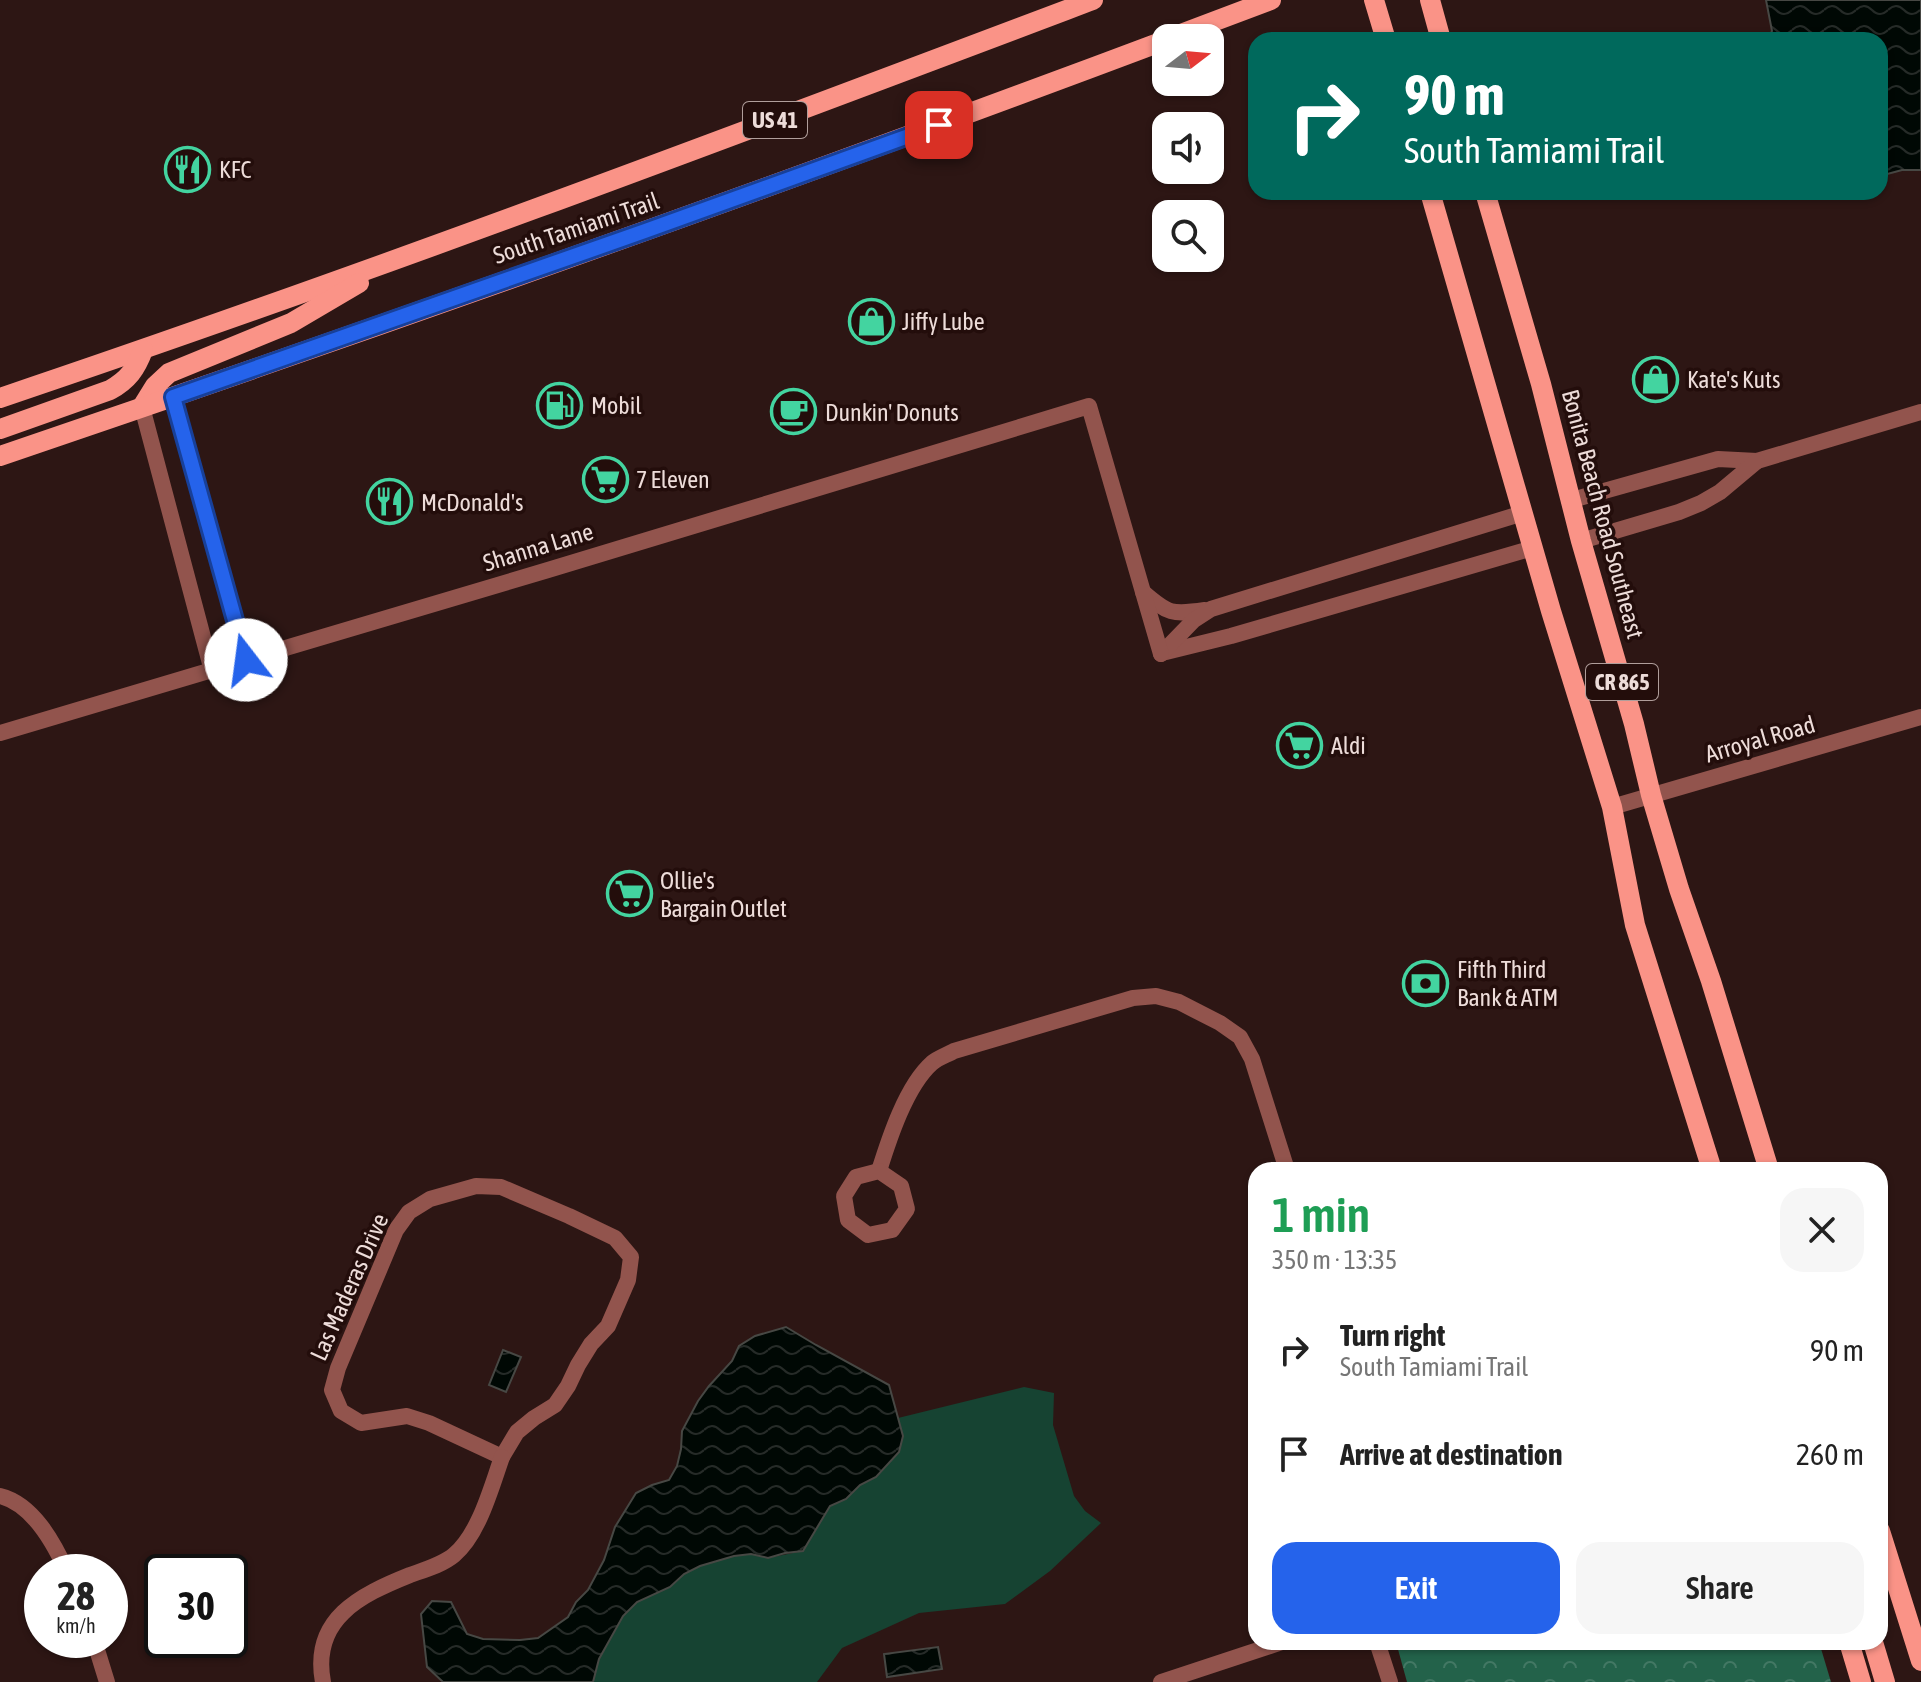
<!DOCTYPE html>
<meta charset="utf-8">
<style>
body{margin:0;font-family:"Asap Condensed",sans-serif;background:#f6f6f6;color:#222;height:100vh;display:flex;flex-direction:column;font-size:30px;white-space:nowrap}
*{box-sizing:border-box;margin:0}
p{font-size:26px;color:#767676}
.icon{flex:none;width:44px;height:44px;fill:none;stroke:currentColor;stroke-width:2;stroke-linecap:round;stroke-linejoin:round}
.map{position:relative;flex:1;overflow:hidden}
.drawer{position:absolute;left:1248px;top:1162px;width:640px;height:488px;display:flex;flex-direction:column;background:#fff;border-radius:24px;box-shadow:0 2px 6px #0004}
.drawer>*{flex:none}
.banner{position:absolute;left:1248px;top:32px;width:640px;height:168px;border-radius:24px;box-shadow:0 2px 6px #0004;background:#00695c;color:#fff;overflow:hidden}
.needle{width:52px;rotate:74deg}
.fabs{position:absolute;left:1152px;top:24px;display:grid;gap:16px}
.fabs a{display:grid;place-items:center;width:72px;height:72px;border-radius:16px;background:#fff;box-shadow:0 2px 6px #0004;font-size:40px}
.speed{position:absolute;left:24px;top:1554px;display:flex;gap:16px;font-size:40px;font-weight:700;text-align:center}
.speed>*{display:grid;place-content:center;width:104px;height:104px;border-radius:50%;background:#fff;box-shadow:0 2px 6px #0004;line-height:1}
.speed small{font-size:20px;font-weight:400}
.speed .limit{border:4px solid #111;border-radius:12px;background:#fff;color:#111}
.pin{position:absolute;display:grid;place-items:center;width:68px;height:68px;color:#fff;margin:-34px;border-radius:16px;box-shadow:0 4px 12px #0006}
.me{position:absolute;width:88px;margin:-44px;rotate:345deg;stroke-linejoin:round;filter:drop-shadow(0 0 6px #0008)}
.turn{display:flex;align-items:center;gap:28px;height:168px;padding:0 24px;font-size:36px}
.turn .icon{width:104px;height:104px;stroke-width:2.5}
.turn b{display:block;font-size:56px;line-height:68px}
.round{display:grid;place-items:center;flex:none;width:84px;height:84px;border-radius:24px;background:#f6f6f6}
.overview{display:flex;align-items:center;justify-content:space-between;height:136px;padding:0 24px}
h1{font-size:48px;font-weight:600;line-height:60px;color:#1e9e55}
.button{display:flex;gap:16px;margin-top:auto;padding:16px 24px}
.button a{flex:1;height:92px;border-radius:24px;background:#2563eb;color:#fff;font-size:32px;font-weight:600;line-height:92px;text-align:center}
.button a+a{background:#f6f6f6;color:#222}
ul{padding:0;list-style:none}
li{display:flex;align-items:center;gap:24px;height:104px;padding:0 24px}
li div{flex:1}
li b{display:block;font-size:30px}
li em{font-style:normal}
.map>svg:first-child{display:block}
.green{fill:#164332}
.forest{fill:url(#forest-crowns)}
.water{fill:url(#water-waves);stroke:#474844;stroke-width:2}
.lines{fill:none;stroke-linecap:round;stroke-linejoin:round}
.minor{stroke:#92544d;stroke-width:16}
.primary{stroke:#fa9387;stroke-width:20}
.route-casing{stroke:#184099;stroke-width:20}
.route{stroke:#2563eb;stroke-width:14}
.labels{text-anchor:middle;dominant-baseline:central;stroke-width:7;stroke-linejoin:round;paint-order:stroke}
.shield{fill:#230d0b;stroke:#b09e9b;stroke-width:2}
.shield-label{font-size:22px;font-weight:bold;fill:#eddcd9}
.poi-label{font-size:24px;fill:#eddcd9;stroke:#230d0b;text-anchor:start}
.street-label{font-size:24px;fill:#eddcd9;stroke:#230d0b}
</style>
<div class="map">
<svg width="1921" height="1682" viewBox="0 0 1921 1682">
<defs>
<pattern id="forest-crowns" width="20" height="18" patternUnits="userSpaceOnUse" patternTransform="scale(2)"><rect width="20" height="18" fill="#23624a"/><path d="M2 6a3 3 0 1 1 6 0M12 15a3 3 0 1 1 6 0" fill="none" stroke="#437864"/></pattern>
<pattern id="water-waves" width="16" height="10" patternUnits="userSpaceOnUse" patternTransform="scale(2)"><rect width="16" height="10" fill="#000804"/><path d="M0 5q4-4 8 0t8 0" fill="none" stroke="#262b28"/></pattern>
</defs>
<rect width="100%" height="100%" fill="#2d1614"/>
<polygon class="green" points="1024,1387 1054,1393 1053,1425 1074,1496 1085,1511 1101,1523 1050,1571 1005,1604 919,1613 842,1648 817,1682 593,1682 599,1659 623,1616 637,1602 670,1587 684,1574 700,1566 734,1556 751,1554 768,1558 803,1551 830,1506 846,1499 860,1485 876,1477 903,1436 898,1418"/>
<polygon class="forest" points="1396,1642 1819,1642 1831,1682 1407,1682"/>
<g class="water">
<polygon points="1766,0 1921,0 1921,170 1902,170 1880,176 1880,40 1768,40 1772,31"/>
<polygon points="786,1327 816,1345 889,1385 903,1436 899,1452 876,1477 860,1485 846,1499 830,1506 803,1551 785,1553 768,1558 751,1554 734,1556 700,1566 684,1574 670,1587 637,1602 623,1616 599,1659 593,1682 443,1682 427,1667 421,1614 432,1601 451,1602 467,1634 483,1639 520,1640 538,1638 568,1617 576,1602 588,1590 604,1560 615,1527 636,1493 652,1485 669,1480 677,1466 681,1449 682,1431 698,1401 709,1386 732,1361 739,1346 755,1336"/>
<polygon points="503,1350 521,1357 506,1392 489,1385"/>
<polygon points="938,1647 942,1669 887,1677 884,1654"/>
</g>
<g class="lines">
<g class="minor">
<polyline points="173,397 246,660"/>
<polyline points="142,407 212,671"/>
<polyline points="1572,500 1718,459 1757,461 1921,412"/>
<polyline points="1581,541 1679,512 1701,503 1720,492 1757,461"/>
<path d="M1143 592C1168 614 1172 615 1205 610"/>
<polyline points="1162,653 1231,636 1533,548"/>
<polyline points="1161,654 1194,620 1211,609 1523,513"/>
<polyline points="0,733 548,570 1089,406 1161,654"/>
<polyline points="1612,807 1921,717"/>
<path d="M879 1171C889 1139 906 1086 932 1063 938 1058 947 1055 954 1051L1133 998 1156 996 1179 1002 1220 1023 1240 1037 1252 1059 1287 1170"/>
<polygon points="879,1171 901,1186 907,1209 892,1230 868,1235 848,1220 844,1196 856,1177"/>
<polygon points="476,1186 501,1187 569,1216 615,1238 631,1257 628,1280 608,1326 591,1344 578,1365 568,1386 555,1405 534,1418 517,1432 502,1457 429,1423 407,1416 361,1423 341,1411 332,1390 338,1368 396,1230 409,1212 430,1199"/>
<path d="M0 1496C33 1504 54 1543 67 1572"/>
<polyline points="94,1640 107,1682"/>
<polyline points="1377,1642 1390,1682"/>
<path d="M323 1682C311 1619 360 1595 410 1575 424 1570 442 1565 454 1555 479 1534 491 1488 502 1457"/>
<polyline points="1161,1682 1282,1642"/>
</g>
<g class="primary">
<polyline points="1374,0 1386,40"/>
<polyline points="1430,0 1441,40"/>
<polyline points="1170,38 1271,0"/>
<polyline points="1430,192 1551,611 1612,807 1635,925 1712,1170"/>
<polyline points="1485,192 1541,384 1581,541 1634,724 1651,795 1679,889 1711,981 1769,1170"/>
<path d="M0 398C368 274 730 137 1093 0"/>
<polyline points="142,407 155,386 169,373 291,323 359,283"/>
<path d="M0 429 110 390C128 380 136 369 143 350"/>
<path d="M0 456C391 323 780 185 1166 40"/>
<polyline points="1880,1531 1921,1661"/>
<polyline points="1849,1642 1861,1682"/>
<polyline points="1873,1642 1885,1682"/>
</g>
</g>
<g class="lines">
<defs>
<polyline id="route" points="246,660 173,397 645,231 939,125"/>
</defs>
<use href="#route" class="route-casing"/>
<use href="#route" class="route"/>
</g>
<defs>
<symbol id="restaurant-ring" viewBox="-11 -11 22 22"><circle r="9.5" fill="#230d0b" stroke="#43d4a0" stroke-width="1.5"/><path d="M-5-6h1v4h1v-4h1v4h1v-4h1v5L-1.5 .5V6h-2V.5L-5-1ZM5-6V6H3V1.5H1.5Q1.5-4 5-6Z" fill="#43d4a0"/></symbol>
<symbol id="shop-ring" viewBox="-11 -11 22 22"><circle r="9.5" fill="#230d0b" stroke="#43d4a0" stroke-width="1.5"/><path d="M-5-2.5h2.3a2.7 3.5 0 0 1 5.4 0H5L5.5 6h-11ZM-1.5-2.5h3a1.5 2.3 0 0 0-3 0Z" fill="#43d4a0"/></symbol>
<symbol id="fuel-ring" viewBox="-11 -11 22 22"><circle r="9.5" fill="#230d0b" stroke="#43d4a0" stroke-width="1.5"/><path d="M-5.5-6h7V0h2V4h1.3V-2.5L3-4.5l.8-.8L6-3V5H2.5V1h-1V6h-7ZM-4.2-4.7v3.2H.2V-4.7Z" fill="#43d4a0"/></symbol>
<symbol id="cafe-ring" viewBox="-11 -11 22 22"><circle r="9.5" fill="#230d0b" stroke="#43d4a0" stroke-width="1.5"/><path d="M-5.5-4.5H6V0H3Q3 3.5 0 3.5H-2.5Q-5.5 3.5-5.5 0ZM3-3.2v2h1.7v-2ZM-6 4.5H4V6H-6Z" fill="#43d4a0"/></symbol>
<symbol id="supermarket-ring" viewBox="-11 -11 22 22"><circle r="9.5" fill="#230d0b" stroke="#43d4a0" stroke-width="1.5"/><path d="M-6-5.5h2.5l.6 2H6L4.5 2H-2.5L-4.4-4H-6ZM-1.5 3.2a1.3 1.3 0 1 0 .1 0ZM3 3.2a1.3 1.3 0 1 0 .1 0Z" fill="#43d4a0"/></symbol>
<symbol id="bank-ring" viewBox="-11 -11 22 22"><circle r="9.5" fill="#230d0b" stroke="#43d4a0" stroke-width="1.5"/><path d="M-6-4H6V4H-6ZM0-2.3a2.3 2.3 0 1 0 0 4.6a2.3 2.3 0 1 0 0-4.6Z" fill="#43d4a0"/></symbol>
</defs>
<g fill-rule="evenodd">
<use href="#restaurant-ring" x="162" y="144" width="51" height="51"/>
<use href="#shop-ring" x="846" y="296" width="51" height="51"/>
<use href="#shop-ring" x="1630" y="354" width="51" height="51"/>
<use href="#fuel-ring" x="534" y="380" width="51" height="51"/>
<use href="#cafe-ring" x="768" y="386" width="51" height="51"/>
<use href="#supermarket-ring" x="580" y="454" width="51" height="51"/>
<use href="#restaurant-ring" x="364" y="476" width="51" height="51"/>
<use href="#supermarket-ring" x="1274" y="720" width="51" height="51"/>
<use href="#supermarket-ring" x="604" y="868" width="51" height="51"/>
<use href="#bank-ring" x="1400" y="958" width="51" height="51"/>
</g>
<g class="labels">
<g class="shield">
<rect x="743" y="102" width="64" height="36" rx="6"/>
<rect x="1586" y="664" width="72" height="36" rx="6"/>
</g>
<g class="shield-label">
<text x="775" y="120">US 41</text>
<text x="1622" y="682">CR 865</text>
</g>
<g class="poi-label">
<text x="219" y="169">KFC</text>
<text x="902" y="321">Jiffy Lube</text>
<text x="1687" y="379">Kate's Kuts</text>
<text x="591" y="405">Mobil</text>
<text x="825" y="412">Dunkin' Donuts</text>
<text x="636" y="479">7 Eleven</text>
<text x="421" y="502">McDonald's</text>
<text x="1331" y="745">Aldi</text>
<text x="660" y="880">Ollie's<tspan x="660" dy="28">Bargain Outlet</tspan></text>
<text x="1457" y="969">Fifth Third<tspan x="1457" dy="28">Bank &amp; ATM</tspan></text>
</g>
<g class="street-label">
<text transform="translate(576 228) rotate(-19)">South Tamiami Trail</text>
<text transform="translate(1603 514) rotate(75)">Bonita Beach Road Southeast</text>
<text transform="translate(538 547) rotate(-17)">Shanna Lane</text>
<text transform="translate(1760 739) rotate(-16)">Arroyal Road</text>
<text transform="translate(349 1287) rotate(-66)">Las Maderas Drive</text>
</g>
</g>
</svg>
<div class="fabs">
<a><svg class="needle" viewBox="-14 -14 28 28"><path d="M0-13l5 13h-10z" fill="#e53935"/><path d="M0 13l5-13h-10z" fill="#767676"/></svg></a>
<a><svg class="icon" aria-label="sound" viewBox="0 0 24 24"><path d="M4 9h4l5-4v14l-5-4H4zM17 9q2 3 0 6"/></svg></a>
<a><svg class="icon" aria-label="search" viewBox="0 0 24 24"><circle cx="10" cy="10" r="6"/><path d="M15 15l6 6"/></svg></a>
</div>
<div class="speed"><div>28<small>km/h</small></div><div class="limit">30</div></div>
<div class="pin" style="left:939px;top:125px;background:#d93025"><svg class="icon" aria-label="arrive" viewBox="0 0 24 24"><path d="M6 21V4h12l-3 4 3 4H6"/></svg></div>
<svg class="me" style="left:246px;top:660px" viewBox="-20 -20 40 40"><circle r="19" fill="#fff"/><path d="M0-13L10 11 0 6-10 11z" fill="#2563eb"/></svg>
<div class="banner">
<div class="turn"><svg class="icon" aria-label="right" viewBox="0 0 24 24"><path d="M7 20v-9h11M14 6l5 5-5 5"/></svg><div><b>90 m</b>South Tamiami Trail</div></div>
</div>
<section class="drawer">
<div class="overview"><div><h1>1 min</h1><p>350 m · 13:35</p></div><a class="round"><svg class="icon" aria-label="close" viewBox="0 0 24 24"><path d="M6 6l12 12M18 6L6 18"/></svg></a></div>
<ul>
<li><svg class="icon" aria-label="right" viewBox="0 0 24 24"><path d="M7 20v-9h11M14 6l5 5-5 5"/></svg><div><b>Turn right</b><p>South Tamiami Trail</p></div><em>90 m</em></li>
<li><svg class="icon" aria-label="arrive" viewBox="0 0 24 24"><path d="M6 21V4h12l-3 4 3 4H6"/></svg><div><b>Arrive at destination</b></div><em>260 m</em></li>
</ul>
<div class="button"><a>Exit</a><a>Share</a></div>
</section>
</div>
